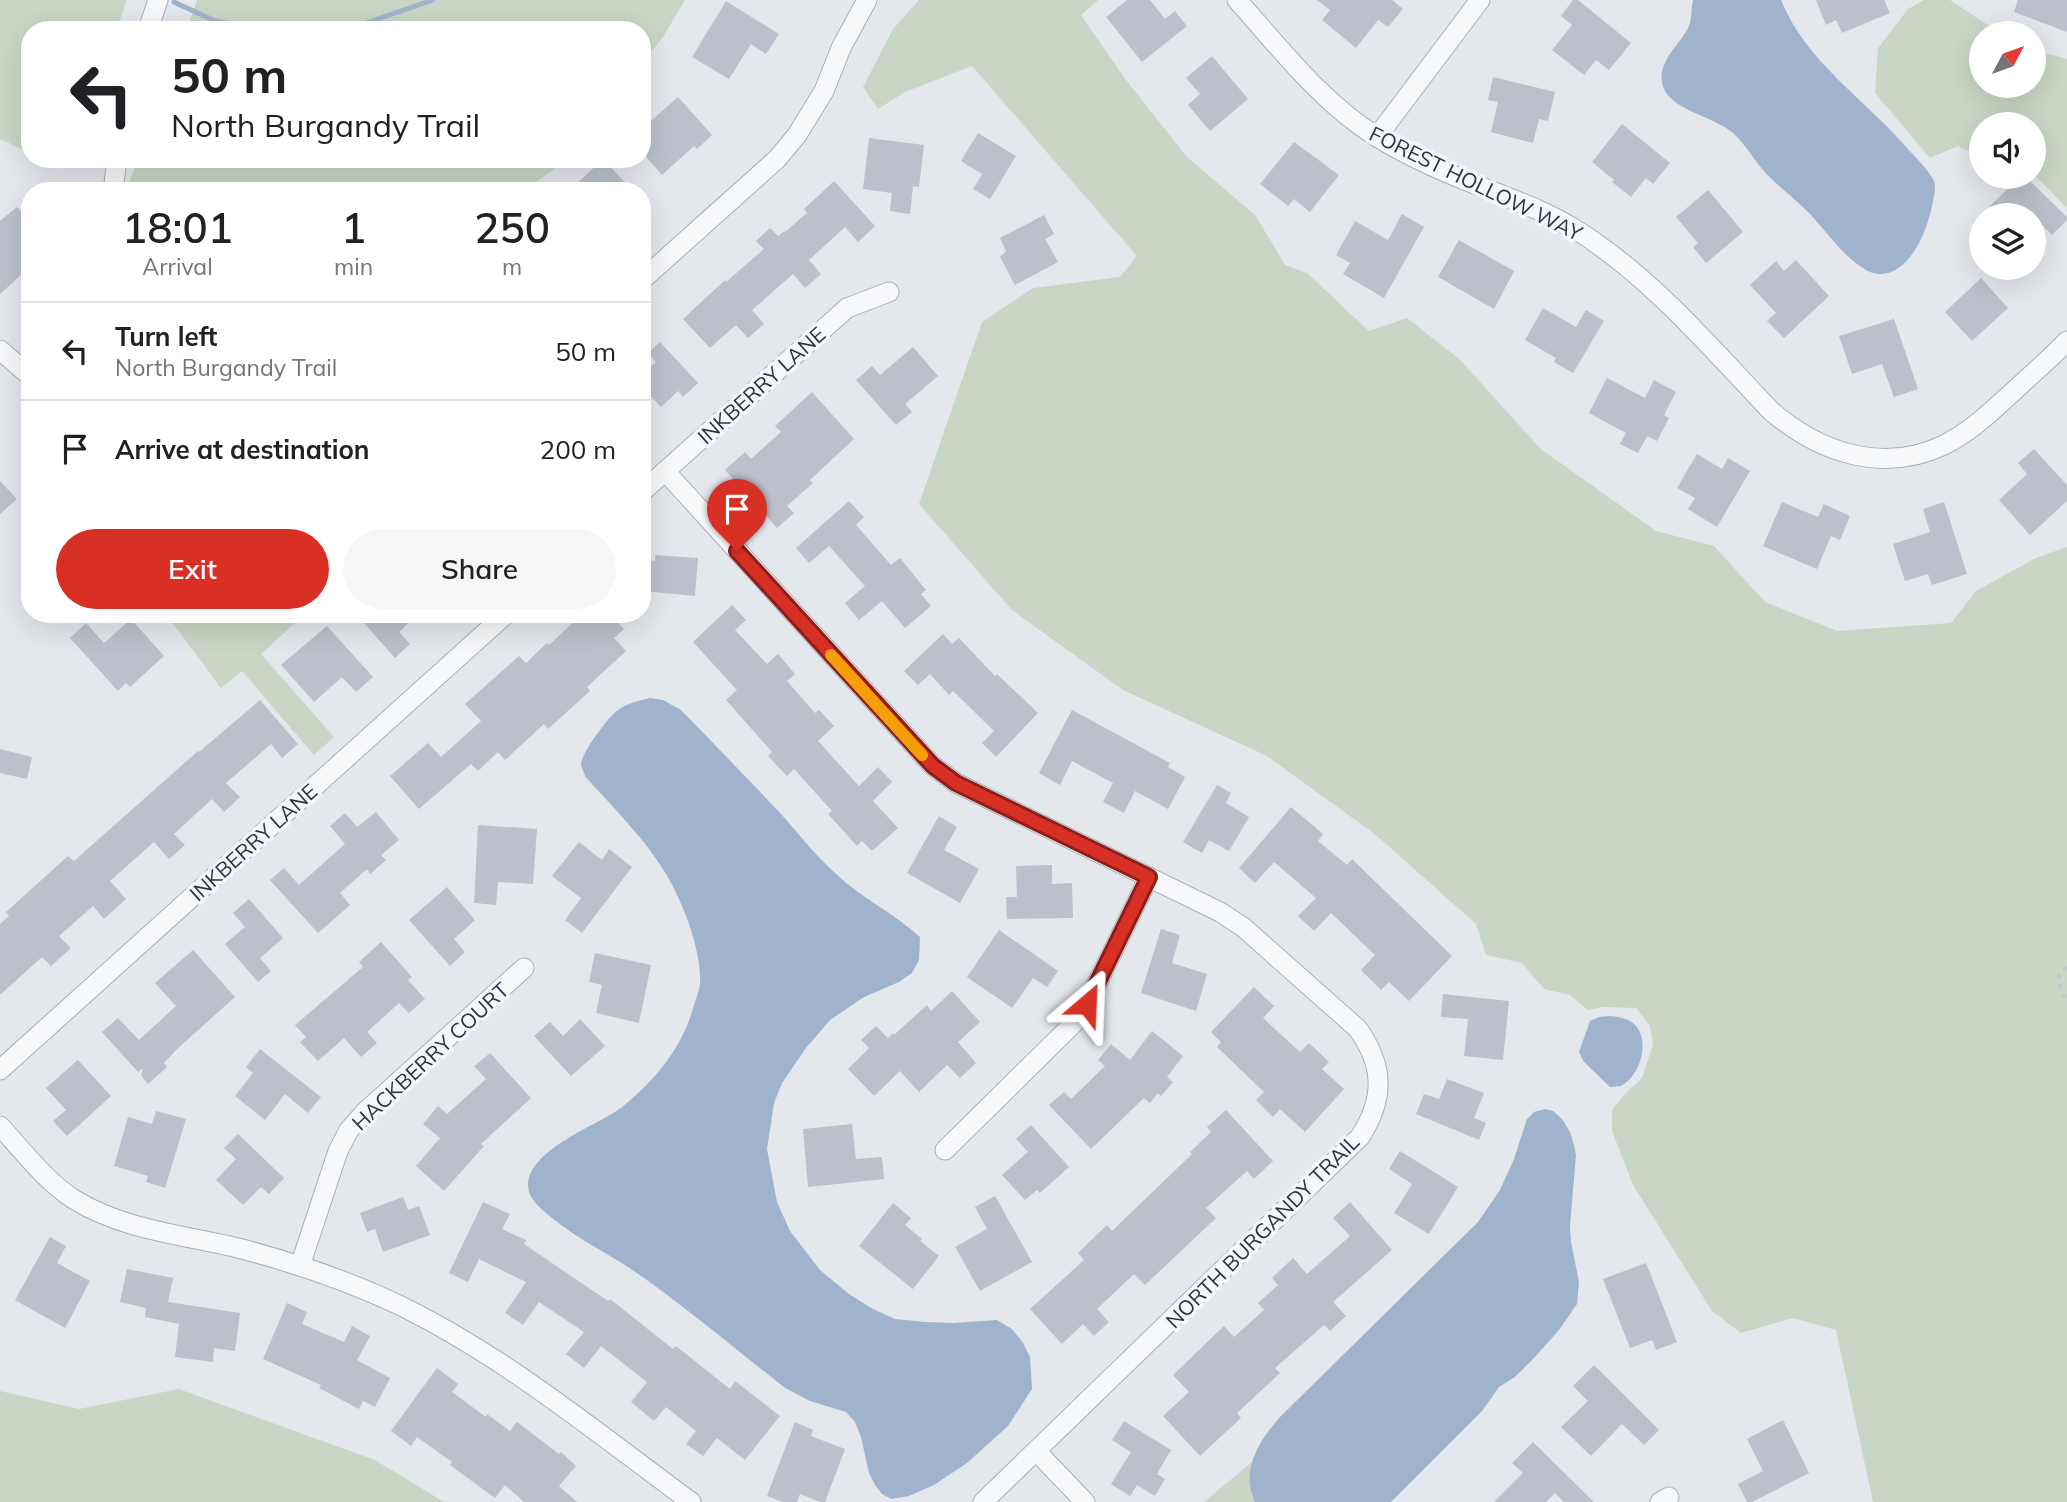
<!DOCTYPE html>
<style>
body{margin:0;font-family:Mulish,sans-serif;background:#f6f6f6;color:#202124;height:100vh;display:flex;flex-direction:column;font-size:26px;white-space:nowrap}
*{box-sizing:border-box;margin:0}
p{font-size:23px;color:#757577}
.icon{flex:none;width:38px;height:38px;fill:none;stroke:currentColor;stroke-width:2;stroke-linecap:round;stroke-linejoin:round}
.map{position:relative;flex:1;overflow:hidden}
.side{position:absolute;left:21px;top:182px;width:630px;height:441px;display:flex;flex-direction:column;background:#fff;border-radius:28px;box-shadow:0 7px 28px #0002}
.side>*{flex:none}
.top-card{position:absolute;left:21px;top:21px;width:630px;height:147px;border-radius:28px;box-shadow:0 7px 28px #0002;background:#fff;color:#202124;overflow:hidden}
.needle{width:46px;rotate:49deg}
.tools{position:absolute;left:1969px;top:21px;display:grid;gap:14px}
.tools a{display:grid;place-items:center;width:77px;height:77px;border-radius:50%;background:#fff;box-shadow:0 7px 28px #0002;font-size:35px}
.pin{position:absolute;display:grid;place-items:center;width:60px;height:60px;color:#fff;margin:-72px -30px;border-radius:50% 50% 50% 0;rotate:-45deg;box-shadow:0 0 7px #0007}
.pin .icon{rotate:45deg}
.me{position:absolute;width:77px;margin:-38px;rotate:26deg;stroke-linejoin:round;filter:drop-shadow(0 0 5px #0008)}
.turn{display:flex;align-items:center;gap:24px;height:147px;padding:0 35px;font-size:32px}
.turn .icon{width:91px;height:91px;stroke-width:2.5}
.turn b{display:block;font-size:49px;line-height:60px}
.eta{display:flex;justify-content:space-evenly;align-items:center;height:119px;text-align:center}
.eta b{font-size:42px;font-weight:600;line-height:49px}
.action{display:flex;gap:14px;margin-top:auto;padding:14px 35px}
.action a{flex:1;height:80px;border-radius:42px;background:#d93025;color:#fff;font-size:28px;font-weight:600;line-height:80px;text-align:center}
.action a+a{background:#f6f6f6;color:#202124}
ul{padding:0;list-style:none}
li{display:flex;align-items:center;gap:21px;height:98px;padding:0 35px;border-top:2px solid #e0e0e0}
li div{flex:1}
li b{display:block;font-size:26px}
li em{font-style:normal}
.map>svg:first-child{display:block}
.green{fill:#c9d6c5}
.water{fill:#9fb4cc}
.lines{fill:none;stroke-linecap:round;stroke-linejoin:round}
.stream{stroke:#9fb4cc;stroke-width:5}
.building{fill:#bbc0ca}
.minor-casing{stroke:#a9aeb7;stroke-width:21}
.path{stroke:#c2c5cb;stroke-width:3.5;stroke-dasharray:5 5;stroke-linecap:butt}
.minor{stroke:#f7f8fa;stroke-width:19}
.route-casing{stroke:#8d1f18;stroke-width:18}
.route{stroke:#d93025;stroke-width:12}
.slow{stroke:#f59e0b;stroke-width:12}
.labels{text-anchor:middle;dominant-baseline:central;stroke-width:7;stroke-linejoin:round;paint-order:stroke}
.street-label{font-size:21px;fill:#2b3445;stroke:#f4f6f9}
</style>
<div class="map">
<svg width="2067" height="1502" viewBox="0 0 2067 1502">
<rect width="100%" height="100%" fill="#e4e7ec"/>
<g class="green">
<polygon points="0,0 127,0 116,30 30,30 30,153 0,139"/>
<polygon points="197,0 685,0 663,37 642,63 642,30 187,30"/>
<polygon points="919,0 1098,0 1081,15 1126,80 1187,157 1255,215 1285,265 1307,273 1369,331 1407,318 1459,359 1541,449 1656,531 1714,546 1765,602 1837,631 1951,623 1976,591 2036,558 2067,547 2067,1502 1873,1502 1836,1330 1793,1318 1741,1333 1712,1311 1633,1185 1612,1131 1612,1110 1626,1093 1642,1078 1653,1044 1650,1026 1636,1008 1603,1007 1588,1010 1570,995 1544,989 1522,963 1486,955 1476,924 1376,835 1267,756 1123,690 1012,610 919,504 982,322 1033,288 1120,277 1137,256 972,66 905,92 878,109 863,87 893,29"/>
<polygon points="1924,0 1950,0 2000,33 1981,33 1981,86 2034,86 2034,50 2067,59 2067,208 2034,175 2034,124 1981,124 1981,157 1958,146 1930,158 1875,93 1878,48 1908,9"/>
<polygon points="138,159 567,159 524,191 131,191 129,182"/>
<polygon points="166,614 305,614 261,654 334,737 314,755 242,671 221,688"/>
<polygon points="179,1389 375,1460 444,1502 0,1502 0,1391 79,1409"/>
<path d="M1252 1462C1249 1477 1249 1488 1255 1502H1204Z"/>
</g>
<g class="water">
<path d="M1693 0H1781C1806 62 1865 99 1907 148 1916 158 1928 169 1934 181 1938 190 1927 228 1922 237 1915 253 1900 274 1881 274 1876 274 1869 272 1866 270 1842 256 1825 229 1806 210 1792 196 1776 185 1763 170 1753 158 1745 144 1733 133 1714 116 1667 110 1662 83 1658 60 1681 44 1689 26 1692 19 1691 8 1693 0Z"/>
<path d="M650 698 663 700 681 710C714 744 748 779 781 814 799 834 815 855 835 873 861 898 894 913 920 937L919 960 912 973 899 982 864 997 830 1020 806 1048 782 1083 774 1103 767 1149 777 1202 790 1231 820 1270 849 1294 871 1308 895 1319 926 1322 953 1323 997 1320 1012 1329 1023 1343 1030 1357 1032 1389 1008 1426 967 1463 934 1485 909 1496 891 1499 882 1494 875 1485 869 1473 861 1437 855 1422 846 1412 810 1401 785 1388C735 1349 686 1307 634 1271 614 1257 591 1246 571 1232 559 1223 533 1206 529 1192 519 1152 598 1126 622 1107 655 1081 683 1047 694 1005 696 999 699 991 700 985 702 950 683 903 666 874 644 837 613 808 585 776 585 775 581 766 581 765 581 753 608 717 618 710 628 703 638 701 650 698Z"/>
<path d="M1610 1016C1619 1017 1629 1018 1636 1026 1650 1043 1640 1076 1621 1086 1620 1086 1611 1087 1610 1087L1584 1062 1579 1052 1590 1021 1599 1017Z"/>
<path d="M1545 1109 1553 1111 1562 1119 1570 1132 1574 1145 1576 1155 1570 1226 1571 1242 1579 1282 1577 1304 1559 1330 1535 1357 1515 1377 1499 1387 1482 1411 1391 1502H1255C1240 1470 1259 1441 1280 1417L1478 1222 1500 1190 1514 1159 1527 1119 1534 1112Z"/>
</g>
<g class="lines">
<g class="stream">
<polyline points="174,2 215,21 265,30"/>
<polyline points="346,30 433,0"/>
</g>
</g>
<g class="building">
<polygon points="1127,0 1150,0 1165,19 1175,11 1187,26 1142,62 1106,17"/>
<polygon points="1317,0 1392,0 1403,9 1388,27 1378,20 1356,48 1322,20 1330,10"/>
<polygon points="1573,0 1578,0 1631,43 1609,70 1596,60 1584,75 1552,50 1572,25 1561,16"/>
<polygon points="1816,0 1884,0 1890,13 1842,33 1836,20 1826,25"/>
<polygon points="2018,0 2067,0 2067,32 2014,12"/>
<polygon points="726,1 779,34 766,54 751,44 729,79 692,57"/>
<polygon points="1212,56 1248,99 1210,131 1188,105 1200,94 1186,78"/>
<polygon points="1493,77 1555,92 1548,121 1539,119 1533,143 1491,132 1498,102 1488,100"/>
<polygon points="678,97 712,135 697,149 694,146 662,175 642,152 642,129"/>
<polygon points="1622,124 1670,163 1653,184 1646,178 1631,197 1612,182 1614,180 1592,162"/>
<polygon points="978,133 1016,156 990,199 973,189 982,174 961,161"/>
<polygon points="869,138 924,145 919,187 913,186 910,214 890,211 892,193 863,189"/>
<polygon points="1294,142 1339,175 1310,212 1294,199 1288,206 1260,184"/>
<polygon points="603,159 633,191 569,191"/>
<polygon points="2020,177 2026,177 2067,217 2067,220 2052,235 2041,224 2034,231 2034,215 1999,215 1990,206"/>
<polygon points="834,181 875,226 858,242 845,227 809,260 821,274 805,288 793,274 752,310 764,324 748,338 736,325 710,348 683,319 725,280 726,282 764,249 756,241 770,228 778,236 784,231 785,232 807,213 804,209"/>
<polygon points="1708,190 1743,232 1706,263 1693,247 1698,243 1676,217"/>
<polygon points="17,207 30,222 30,285 21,275 0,294 0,221"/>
<polygon points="1402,214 1424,227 1384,298 1343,274 1350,263 1336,255 1355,221 1388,240"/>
<polygon points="1044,215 1054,234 1045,239 1058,262 1015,285 1000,257 1006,251 1000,238"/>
<polygon points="1459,240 1514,271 1494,309 1438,277"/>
<polygon points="1796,260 1829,296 1784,338 1767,321 1776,313 1750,285 1776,261 1784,271"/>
<polygon points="1981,278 2008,308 1972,341 1945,312"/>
<polygon points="1543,308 1576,327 1586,310 1604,321 1573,373 1554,362 1556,358 1525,340"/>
<polygon points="1894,319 1918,389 1894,397 1882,364 1852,374 1839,336"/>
<polygon points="660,342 698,383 683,397 678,391 661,407 642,387 642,374 656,362 648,353"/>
<polygon points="913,347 938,376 905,404 912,412 896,425 856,380 872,366 880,375"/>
<polygon points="1607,378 1645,398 1654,380 1676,392 1664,415 1669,418 1657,441 1647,436 1638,453 1620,444 1626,433 1589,413"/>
<polygon points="812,392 854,439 810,480 813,483 787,506 794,513 777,528 725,470 745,452 751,459 781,432 775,426"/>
<polygon points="2034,449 2067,485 2067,501 2030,535 1999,500 2027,474 2018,463"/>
<polygon points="1697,454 1722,469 1728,458 1750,471 1717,527 1688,509 1695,498 1677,488"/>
<polygon points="0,481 17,499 0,514"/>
<polygon points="849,501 864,517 856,525 891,565 900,558 926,590 921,594 931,606 905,628 882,601 859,620 845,603 865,586 829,546 809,563 796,548"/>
<polygon points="1782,502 1818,517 1824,504 1850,516 1840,540 1831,536 1817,569 1763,546"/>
<polygon points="1944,502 1967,574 1932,585 1928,574 1905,581 1893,544 1930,532 1923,509"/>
<polygon points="655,555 698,558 695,596 642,591 642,560 655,561"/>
<polygon points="732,605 746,620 735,630 767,664 778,654 795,674 787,681 815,713 819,710 834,726 818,741 859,786 878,767 892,782 873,801 898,828 872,851 862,841 857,846 828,814 832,811 794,769 787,776 768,756 772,752 726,700 737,690 693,642"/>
<polygon points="356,614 418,614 399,632 410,644 395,658"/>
<polygon points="582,614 610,614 624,629 614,638 626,651 587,687 590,691 548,729 544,724 505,760 498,752 478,771 471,764 419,809 390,776 428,743 441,757 481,721 465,704 519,656 526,663 547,643 549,645"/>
<polygon points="131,619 164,656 130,687 126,683 118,691 70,638 86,623 104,643"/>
<polygon points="327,626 373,677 356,692 342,677 314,702 281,665"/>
<polygon points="943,634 952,644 959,638 995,676 997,674 1038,713 996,757 982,743 994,731 953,691 949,695 930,674 918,685 904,671"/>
<polygon points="260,700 298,744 282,758 271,744 226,783 240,797 224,812 212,799 174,834 185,845 169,859 154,842 110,881 126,899 104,919 93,906 59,936 71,948 51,966 42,957 0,995 0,924 9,916 6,912 68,856 74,861 198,751 199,752"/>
<polygon points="1072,710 1170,763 1168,767 1185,777 1168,809 1135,791 1124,813 1103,802 1113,783 1072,761 1060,785 1039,773"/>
<polygon points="0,749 32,757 27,779 0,773"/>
<polygon points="1217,785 1231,793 1226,803 1249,817 1229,851 1209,840 1202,853 1183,842"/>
<polygon points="1291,807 1323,834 1318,841 1347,865 1352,859 1452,956 1409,1001 1389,982 1381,990 1361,970 1375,955 1331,913 1314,931 1298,916 1316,898 1274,862 1255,883 1239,868"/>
<polygon points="376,812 399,840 381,855 386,860 370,874 367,869 340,893 350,905 318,933 270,880 284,868 299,885 345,844 330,826 345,813 357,827"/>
<polygon points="939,816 957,827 944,850 979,869 960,903 907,873"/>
<polygon points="478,825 537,829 533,884 498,882 496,905 474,903"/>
<polygon points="579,842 602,860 609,849 632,867 582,933 565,920 581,898 552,876"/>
<polygon points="1052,865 1052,884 1072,883 1073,918 1007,919 1006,897 1017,897 1016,866"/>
<polygon points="447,887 475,920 454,939 465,952 450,966 409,920"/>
<polygon points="249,899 283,938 260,958 271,971 258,982 225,944 245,927 233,913"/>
<polygon points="1161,929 1180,935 1172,963 1207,974 1196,1011 1141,993"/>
<polygon points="999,930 1058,971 1047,987 1033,978 1012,1008 967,977"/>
<polygon points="381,942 412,977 408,980 425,999 409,1013 399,1003 367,1032 377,1043 361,1057 344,1038 318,1061 300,1042 306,1037 295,1025 363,967 359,962"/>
<polygon points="193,950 235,997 177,1049 164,1063 167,1067 148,1084 141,1075 143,1068 138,1072 102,1032 118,1018 139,1040 176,1006 155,983"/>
<polygon points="595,953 651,965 639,1023 596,1013 602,985 589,982"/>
<polygon points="1254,987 1274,1006 1263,1018 1300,1052 1309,1043 1329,1062 1322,1069 1344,1089 1305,1132 1280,1109 1273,1117 1256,1100 1264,1092 1217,1047 1221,1042 1211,1032"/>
<polygon points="952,991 980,1022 958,1042 976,1063 960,1078 947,1065 919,1092 900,1071 874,1096 848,1069 869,1048 861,1040 876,1026 888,1038 893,1033 894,1035 927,1005 931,1011"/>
<polygon points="1443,994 1509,1001 1503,1060 1464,1056 1468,1019 1441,1017"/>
<polygon points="580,1019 605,1046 571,1076 534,1036 550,1022 563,1036"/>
<polygon points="1152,1031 1183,1056 1167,1077 1173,1082 1161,1096 1158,1093 1150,1103 1144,1098 1091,1149 1049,1105 1064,1092 1071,1099 1105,1066 1098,1060 1111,1044 1130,1060"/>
<polygon points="260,1049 321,1097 308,1113 285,1094 265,1120 235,1096 253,1073 246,1067"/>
<polygon points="490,1053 531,1098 481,1144 484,1146 444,1191 416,1166 440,1138 423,1124 438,1106 447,1114 486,1079 474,1066"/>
<polygon points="78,1060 111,1096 67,1136 53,1121 66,1110 46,1088"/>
<polygon points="1447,1079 1484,1093 1474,1118 1486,1123 1479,1140 1416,1114 1424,1094 1439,1099"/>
<polygon points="1226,1110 1273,1161 1254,1179 1247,1171 1206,1208 1216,1218 1145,1285 1134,1274 1097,1309 1109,1322 1094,1336 1083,1324 1062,1344 1030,1309 1084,1260 1078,1253 1107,1225 1112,1231 1192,1154 1190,1152 1211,1132 1207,1127"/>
<polygon points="156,1111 186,1119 165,1188 146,1182 148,1176 114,1166 128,1117 152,1124"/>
<polygon points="852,1124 856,1159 882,1157 884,1179 808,1187 803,1129"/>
<polygon points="1031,1125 1069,1167 1040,1193 1037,1190 1025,1200 1002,1175 1028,1152 1016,1139"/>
<polygon points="238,1134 284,1178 269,1194 261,1187 243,1205 216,1180 236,1159 224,1148"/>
<polygon points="1400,1151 1458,1187 1429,1234 1394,1213 1412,1184 1389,1169"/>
<polygon points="995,1196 1032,1262 980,1291 955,1247 987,1229 975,1207"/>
<polygon points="403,1197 408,1210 419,1206 430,1235 383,1252 375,1229 367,1232 360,1213"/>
<polygon points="483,1202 510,1214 502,1229 526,1240 524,1244 608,1301 610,1299 673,1349 676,1346 730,1389 735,1381 780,1416 745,1460 717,1438 703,1456 686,1444 696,1431 666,1407 654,1421 631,1402 647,1382 601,1346 584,1368 566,1354 584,1332 539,1302 523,1325 505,1313 526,1282 479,1259 468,1282 449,1273"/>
<polygon points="1350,1202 1392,1250 1333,1302 1346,1316 1330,1331 1324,1325 1275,1368 1280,1373 1237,1413 1241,1418 1200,1456 1163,1416 1189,1392 1173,1375 1224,1326 1234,1337 1264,1310 1258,1303 1278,1285 1272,1278 1293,1258 1307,1274 1350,1236 1333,1218"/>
<polygon points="893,1203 911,1218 905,1225 922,1239 920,1241 939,1256 913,1289 859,1246"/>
<polygon points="50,1237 66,1246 57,1263 90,1281 65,1328 15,1300"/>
<polygon points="1646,1263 1677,1342 1656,1350 1652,1340 1630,1348 1603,1279"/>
<polygon points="127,1269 173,1278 168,1302 240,1313 235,1351 214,1348 213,1362 175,1357 179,1324 145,1317 146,1308 120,1302"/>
<polygon points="287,1303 307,1312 302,1324 344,1342 352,1326 370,1336 357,1360 390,1378 375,1407 363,1401 359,1409 319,1388 321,1385 263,1359"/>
<polygon points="1594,1365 1659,1430 1644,1445 1622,1424 1591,1456 1561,1427 1588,1401 1573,1386"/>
<polygon points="437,1368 458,1384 452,1392 486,1417 487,1414 510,1431 517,1422 559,1454 561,1452 576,1466 559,1486 577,1502 524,1502 505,1485 495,1498 450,1465 452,1462 417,1437 411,1446 391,1431"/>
<polygon points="1783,1420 1809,1473 1752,1502 1747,1502 1738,1484 1763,1471 1747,1439"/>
<polygon points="1124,1421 1171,1450 1157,1474 1165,1479 1155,1496 1137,1485 1130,1496 1111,1484 1131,1452 1112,1440"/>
<polygon points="795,1422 813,1430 811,1436 845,1449 825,1502 820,1502 800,1494 797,1502 783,1502 767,1496"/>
<polygon points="1533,1442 1594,1502 1564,1502 1555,1493 1546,1502 1494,1502 1523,1473 1512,1463"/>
</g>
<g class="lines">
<defs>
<g id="minor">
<path d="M1237 0C1280 48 1321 102 1377 137 1406 155 1439 170 1472 183 1508 198 1545 210 1578 231 1653 279 1710 347 1771 411 1820 453 1883 474 1944 445 1972 431 1994 409 2016 389 2033 373 2051 358 2067 341"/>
<polyline points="148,30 158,0"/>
<polyline points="1377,137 1480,0"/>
<polyline points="113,191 117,159"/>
<polyline points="642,280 777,159 797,135 824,91 841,48 867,0"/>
<polyline points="0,350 30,376"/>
<path d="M665 471 933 766 956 783 1220 912 1243 927 1358 1029C1384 1066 1385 1098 1360 1137L983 1502"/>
<polyline points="642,492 847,308 889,292"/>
<polyline points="0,1070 506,614"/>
<path d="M0 1126C23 1151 46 1182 75 1200 126 1231 186 1235 242 1249 295 1263 348 1281 397 1304 504 1356 596 1432 691 1502"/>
<polyline points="945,1150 1073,1024 1087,1004 1149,877"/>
<polyline points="300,1266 338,1151 349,1130 365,1112 524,968"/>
<polyline points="1037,1452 1085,1502"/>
<polyline points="1660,1502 1669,1497"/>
</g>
</defs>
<use href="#minor" class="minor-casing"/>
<polyline class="path" points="2067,967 2059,976 2061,991 2067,1001"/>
<use href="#minor" class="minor"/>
</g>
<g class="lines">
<defs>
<polyline id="route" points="737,551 933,766 956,783 1149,877 1087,1004"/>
</defs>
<use href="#route" class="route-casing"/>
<use href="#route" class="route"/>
<polyline class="slow" points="831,655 922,755"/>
</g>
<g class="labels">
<g class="street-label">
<text transform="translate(1476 183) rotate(26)">FOREST HOLLOW WAY</text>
<text transform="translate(761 385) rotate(-42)">INKBERRY LANE</text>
<text transform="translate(253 842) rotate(-42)">INKBERRY LANE</text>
<text transform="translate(430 1056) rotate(-43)">HACKBERRY COURT</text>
<text transform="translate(1262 1231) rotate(-45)">NORTH BURGANDY TRAIL</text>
</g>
</g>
</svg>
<div class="tools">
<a><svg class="needle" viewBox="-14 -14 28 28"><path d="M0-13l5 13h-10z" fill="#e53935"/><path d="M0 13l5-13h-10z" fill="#757577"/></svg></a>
<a><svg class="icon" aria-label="sound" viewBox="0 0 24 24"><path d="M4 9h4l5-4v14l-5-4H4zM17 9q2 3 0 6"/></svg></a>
<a><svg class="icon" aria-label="layers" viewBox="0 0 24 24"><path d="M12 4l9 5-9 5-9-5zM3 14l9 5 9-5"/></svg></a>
</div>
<div class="pin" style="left:737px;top:551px;background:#d93025"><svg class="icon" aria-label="arrive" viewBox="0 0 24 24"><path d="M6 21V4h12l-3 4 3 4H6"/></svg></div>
<svg class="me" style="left:1087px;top:1004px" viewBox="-20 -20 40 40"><path d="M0-17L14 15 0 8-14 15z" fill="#d93025" stroke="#fff" stroke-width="4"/></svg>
<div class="top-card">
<div class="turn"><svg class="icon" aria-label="left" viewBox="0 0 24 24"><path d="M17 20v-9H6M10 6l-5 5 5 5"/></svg><div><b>50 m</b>North Burgandy Trail</div></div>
</div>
<section class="side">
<div class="eta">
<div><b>18:01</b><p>Arrival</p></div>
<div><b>1</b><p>min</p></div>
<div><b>250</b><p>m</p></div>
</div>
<ul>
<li><svg class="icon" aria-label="left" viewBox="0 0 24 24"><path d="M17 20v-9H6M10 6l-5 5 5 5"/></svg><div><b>Turn left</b><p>North Burgandy Trail</p></div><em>50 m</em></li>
<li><svg class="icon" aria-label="arrive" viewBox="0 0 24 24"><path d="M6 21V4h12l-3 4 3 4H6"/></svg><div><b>Arrive at destination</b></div><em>200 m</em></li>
</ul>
<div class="action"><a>Exit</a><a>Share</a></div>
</section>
</div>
